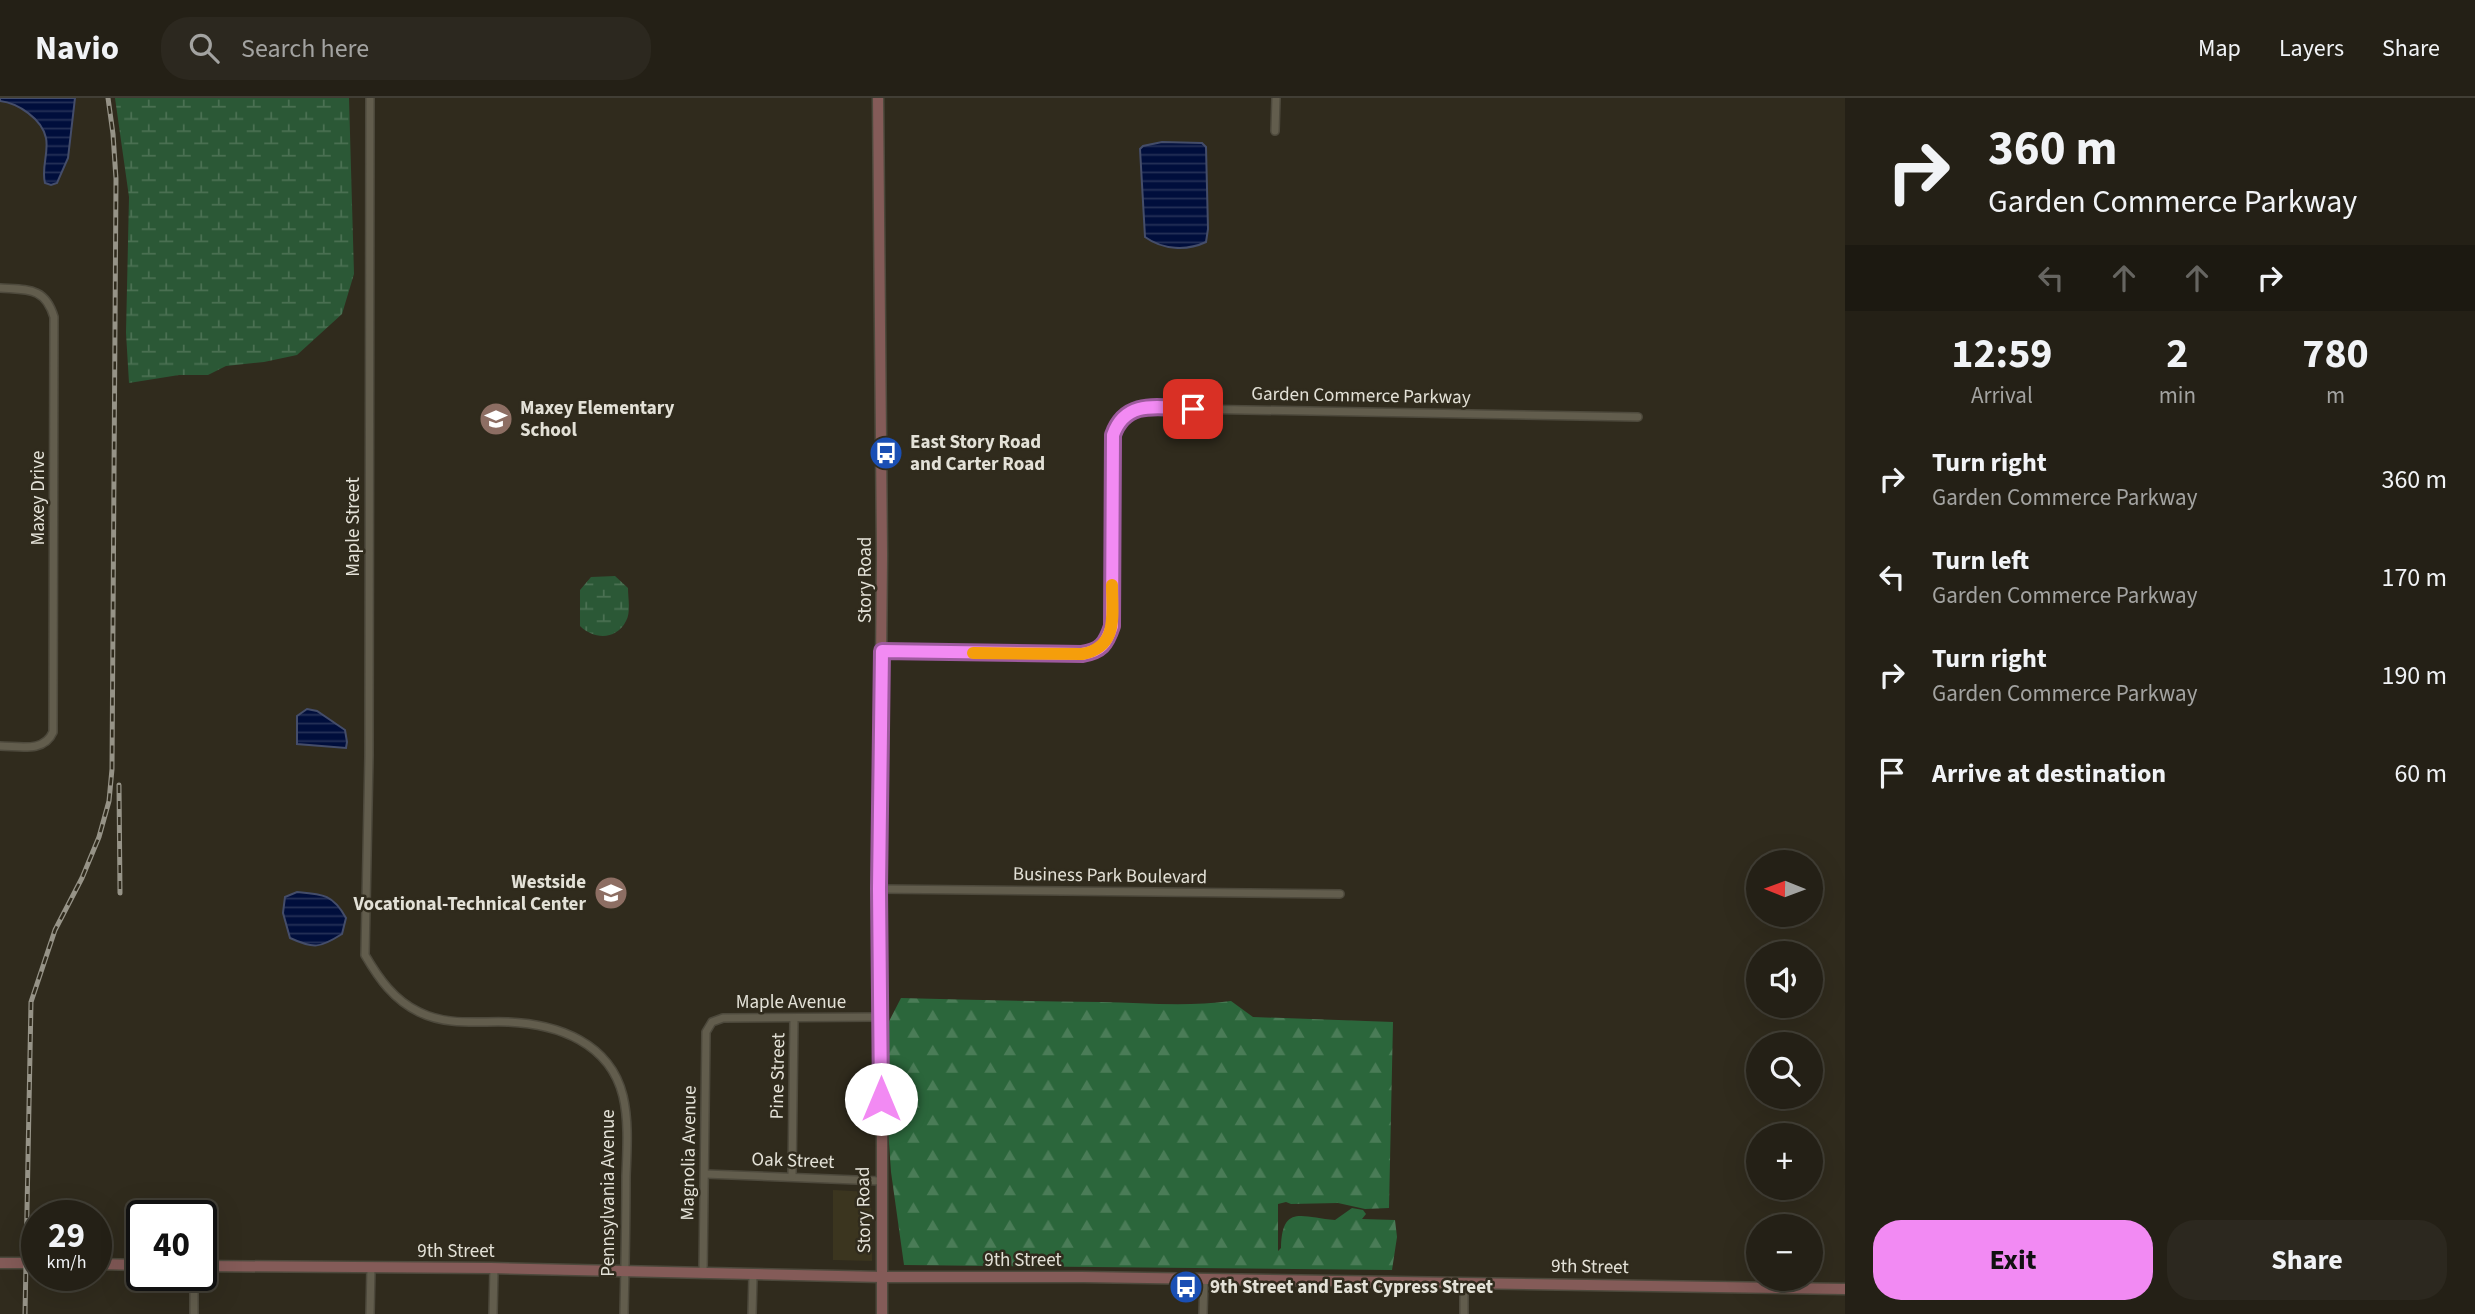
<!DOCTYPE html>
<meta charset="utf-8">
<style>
body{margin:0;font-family:"Source Sans 3",sans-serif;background:#2c281f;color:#f1f3f6;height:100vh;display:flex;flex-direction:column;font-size:26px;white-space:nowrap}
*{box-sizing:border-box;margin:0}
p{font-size:23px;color:#a3a3a1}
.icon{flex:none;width:38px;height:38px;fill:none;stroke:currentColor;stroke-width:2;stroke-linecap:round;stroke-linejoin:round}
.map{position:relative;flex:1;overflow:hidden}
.side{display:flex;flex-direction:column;background:#242016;width:630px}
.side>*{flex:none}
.guide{background:#242016;color:#f1f3f6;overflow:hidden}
.needle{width:46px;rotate:271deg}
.fabs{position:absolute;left:1746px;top:752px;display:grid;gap:14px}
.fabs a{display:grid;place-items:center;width:77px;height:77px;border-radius:50%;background:#242016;box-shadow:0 7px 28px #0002,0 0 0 2px #413e35;font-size:35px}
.speed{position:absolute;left:21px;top:1102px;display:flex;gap:14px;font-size:35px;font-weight:700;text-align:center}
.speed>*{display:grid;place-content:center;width:91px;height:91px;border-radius:50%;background:#242016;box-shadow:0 7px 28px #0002,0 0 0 2px #413e35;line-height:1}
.speed small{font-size:18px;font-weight:400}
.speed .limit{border:4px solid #111;border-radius:10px;background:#fff;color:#111}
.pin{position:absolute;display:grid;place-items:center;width:60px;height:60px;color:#fff;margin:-30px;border-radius:14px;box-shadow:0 4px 10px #0006}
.me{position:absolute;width:77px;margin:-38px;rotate:0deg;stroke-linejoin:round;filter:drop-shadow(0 0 5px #0008)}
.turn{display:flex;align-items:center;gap:24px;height:147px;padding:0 28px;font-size:32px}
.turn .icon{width:91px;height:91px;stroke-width:2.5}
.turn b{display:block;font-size:49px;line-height:60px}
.lanes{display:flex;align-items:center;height:66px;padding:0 28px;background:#0003;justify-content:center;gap:35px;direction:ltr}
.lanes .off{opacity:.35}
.eta{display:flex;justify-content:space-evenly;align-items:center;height:119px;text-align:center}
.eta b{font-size:42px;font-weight:700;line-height:49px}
.primary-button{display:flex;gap:14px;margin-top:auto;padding:14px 28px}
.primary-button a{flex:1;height:80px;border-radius:28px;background:#f28af3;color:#111;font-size:28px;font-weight:700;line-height:80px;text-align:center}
.primary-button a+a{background:#2c281f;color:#f1f3f6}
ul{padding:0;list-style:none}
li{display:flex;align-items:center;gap:21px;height:98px;padding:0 28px}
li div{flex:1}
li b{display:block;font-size:26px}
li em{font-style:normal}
header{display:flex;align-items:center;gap:42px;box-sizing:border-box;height:98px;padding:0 35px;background:#242016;border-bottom:2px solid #413e35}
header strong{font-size:33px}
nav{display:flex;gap:38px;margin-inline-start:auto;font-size:24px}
.search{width:490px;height:63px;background:#2c281f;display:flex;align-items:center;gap:18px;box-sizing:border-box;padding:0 24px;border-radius:28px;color:#a3a3a1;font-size:26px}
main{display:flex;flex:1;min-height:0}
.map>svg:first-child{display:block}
.built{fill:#3b351f}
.forest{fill:url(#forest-firs)}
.wetland{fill:url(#wetland-marsh)}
.water{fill:url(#water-rules);stroke:#444d6a;stroke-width:2}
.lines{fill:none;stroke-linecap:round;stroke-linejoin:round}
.street-casing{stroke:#4d493c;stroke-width:10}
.secondary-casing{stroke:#4d493c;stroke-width:13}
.street{stroke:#625d4d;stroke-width:7}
.secondary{stroke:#845b58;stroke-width:10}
.rail-casing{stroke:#969387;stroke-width:5}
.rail{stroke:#302b1d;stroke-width:2.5;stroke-dasharray:8;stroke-linecap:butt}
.route-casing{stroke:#9d5a9e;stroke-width:18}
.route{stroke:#f28af3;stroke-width:12}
.slow{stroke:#f59e0b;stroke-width:12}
.labels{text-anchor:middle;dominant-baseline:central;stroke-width:5;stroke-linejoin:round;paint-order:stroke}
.street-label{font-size:19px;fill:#e3e1d7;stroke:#302b1d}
.poi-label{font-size:19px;font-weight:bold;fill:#e3e1d7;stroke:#302b1d;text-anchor:start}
</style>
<header>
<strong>Navio</strong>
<div class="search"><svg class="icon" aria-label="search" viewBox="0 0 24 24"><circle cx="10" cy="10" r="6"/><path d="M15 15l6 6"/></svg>Search here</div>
<nav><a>Map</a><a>Layers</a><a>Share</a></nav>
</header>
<main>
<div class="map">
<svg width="1845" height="1216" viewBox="0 0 1845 1216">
<defs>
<pattern id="forest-firs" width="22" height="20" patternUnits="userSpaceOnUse" patternTransform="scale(1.75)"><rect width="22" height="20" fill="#2b663b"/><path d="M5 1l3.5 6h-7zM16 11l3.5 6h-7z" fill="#4a7c57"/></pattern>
<pattern id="wetland-marsh" width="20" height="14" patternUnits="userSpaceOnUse" patternTransform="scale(1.75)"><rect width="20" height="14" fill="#2b5836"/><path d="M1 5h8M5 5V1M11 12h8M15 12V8" fill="none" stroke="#4a7052"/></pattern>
<pattern id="water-rules" width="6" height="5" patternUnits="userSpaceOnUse" patternTransform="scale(1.75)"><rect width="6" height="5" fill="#000e3c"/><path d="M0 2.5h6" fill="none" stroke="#253157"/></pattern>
</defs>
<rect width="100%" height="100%" fill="#302b1d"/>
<polygon class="built" points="833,1092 871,1094 872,1163 833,1162"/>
<path class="forest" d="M901 900C968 902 1035 903 1101 904 1145 905 1187 909 1231 903L1253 919 1393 924 1389 1110 1365 1111 1338 1105 1291 1106 1286 1104 1278 1106V1153L1281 1150C1282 1106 1301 1119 1335 1122L1352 1110 1363 1112 1366 1116 1362 1121 1395 1122 1397 1139 1392 1172 904 1167 891 1074 884 972 883 935Z"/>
<g class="wetland">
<polygon points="115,0 349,0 354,176 342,216 297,257 264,264 226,268 208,277 179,277 129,285 126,235 129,99"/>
<path d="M615 478 628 490C628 500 631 515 626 523 616 543 593 541 580 528V492L591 479Z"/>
</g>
<g class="water">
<path d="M0 0H75L68 60 57 85 51 87 45 85C41 70 49 55 46 40 42 21 18 5 0 3Z"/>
<path d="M1162 44 1202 45 1206 49 1208 131 1206 144C1187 153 1163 152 1145 139L1140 51 1143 48Z"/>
<polygon points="307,611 317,613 345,632 347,644 346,650 297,646 297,618"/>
<path d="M297 794C322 796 333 796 346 820L342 836C320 850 314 851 290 840L283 815 285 799Z"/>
</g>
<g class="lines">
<defs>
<g id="street">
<path d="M370 0 369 658 365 857C379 881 394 902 419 914 447 928 478 923 508 924 558 926 610 945 623 998 629 1023 627 1053 626 1078 626 1124 625 1170 624 1216"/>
<polyline points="1275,33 1276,0"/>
<path d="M0 190C28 192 45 189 54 219L53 634C44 655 19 648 0 648"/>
<path d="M882 553 1082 556C1101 553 1106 546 1112 528L1113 337C1118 322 1125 314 1140 310L1638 319"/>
<polyline points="879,791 1340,796"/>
<polyline points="705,1076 881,1083"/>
<polyline points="792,1078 794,920"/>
<polyline points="703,1176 706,934 712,924 723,920 882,919"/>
<polyline points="194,1216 194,1178"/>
<polyline points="370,1216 371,1169"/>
<polyline points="493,1216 494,1170"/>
<polyline points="752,1216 753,1177"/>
<polyline points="1203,1216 1204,1181"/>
<polyline points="1464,1216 1464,1186"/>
</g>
<g id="secondary">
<polyline points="878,0 882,457 879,791 882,919 882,1216"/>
<polyline points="0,1165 37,1165"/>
<polyline points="96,1166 142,1167"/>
<polyline points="201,1168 491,1170 882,1179 1083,1179 1845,1191"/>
</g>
</defs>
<use href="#street" class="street-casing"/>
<use href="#secondary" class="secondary-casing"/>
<use href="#street" class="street"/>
<use href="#secondary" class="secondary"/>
<defs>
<g id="rail">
<polyline points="119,687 120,795"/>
<polyline points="25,1216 31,904 55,832 82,780 99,739 109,703 112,671 116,81 113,36 108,0"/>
</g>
</defs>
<use href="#rail" class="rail-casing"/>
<use href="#rail" class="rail"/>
</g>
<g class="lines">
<defs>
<path id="route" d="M881 1001 879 791 882 553 1082 556C1101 553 1106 546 1112 528L1113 337C1126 300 1160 310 1193 311"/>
</defs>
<use href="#route" class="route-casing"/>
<use href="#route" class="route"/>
<path class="slow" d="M973 555 1082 556C1119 549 1112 517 1112 487"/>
</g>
<defs>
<symbol id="school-disc" viewBox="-11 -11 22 22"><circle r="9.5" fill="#8d6e63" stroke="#302b1d"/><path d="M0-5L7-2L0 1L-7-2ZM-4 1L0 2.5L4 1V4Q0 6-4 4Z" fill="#fff"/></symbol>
<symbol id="bus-disc" viewBox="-11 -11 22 22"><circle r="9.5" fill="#1a4fb4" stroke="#302b1d"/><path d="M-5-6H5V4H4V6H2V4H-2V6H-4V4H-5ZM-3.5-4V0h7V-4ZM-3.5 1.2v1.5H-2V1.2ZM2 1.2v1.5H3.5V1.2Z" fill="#fff"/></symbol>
</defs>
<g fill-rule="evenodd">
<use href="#school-disc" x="477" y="302" width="38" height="38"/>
<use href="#bus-disc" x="867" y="336" width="38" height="38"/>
<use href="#school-disc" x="592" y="776" width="38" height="38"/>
<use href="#bus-disc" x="1167" y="1170" width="38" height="38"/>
</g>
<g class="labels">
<g class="street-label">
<text transform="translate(1361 298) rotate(1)">Garden Commerce Parkway</text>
<text transform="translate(38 400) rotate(-90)">Maxey Drive</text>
<text transform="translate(353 429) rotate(-90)">Maple Street</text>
<text transform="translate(865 482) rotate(-90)">Story Road</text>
<text transform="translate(1110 778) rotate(1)">Business Park Boulevard</text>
<text x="791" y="904">Maple Avenue</text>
<text transform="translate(778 978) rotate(-89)">Pine Street</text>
<text transform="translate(689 1055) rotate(-89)">Magnolia Avenue</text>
<text transform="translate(793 1063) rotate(2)">Oak Street</text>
<text transform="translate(608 1095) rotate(-90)">Pennsylvania Avenue</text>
<text transform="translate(864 1112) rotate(-91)">Story Road</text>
<text x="456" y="1153">9th Street</text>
<text x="1023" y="1162">9th Street</text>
<text transform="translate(1590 1169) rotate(1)">9th Street</text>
</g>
<g class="poi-label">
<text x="520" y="310">Maxey Elementary<tspan x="520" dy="22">School</tspan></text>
<text x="910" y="344">East Story Road<tspan x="910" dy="22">and Carter Road</tspan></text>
<text x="586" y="784" text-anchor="end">Westside<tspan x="586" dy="22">Vocational-Technical Center</tspan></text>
<text x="1210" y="1189">9th Street and East Cypress Street</text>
</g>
</g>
</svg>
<div class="fabs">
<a><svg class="needle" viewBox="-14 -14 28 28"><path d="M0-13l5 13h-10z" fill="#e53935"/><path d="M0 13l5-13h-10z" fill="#a3a3a1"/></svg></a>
<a><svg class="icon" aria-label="sound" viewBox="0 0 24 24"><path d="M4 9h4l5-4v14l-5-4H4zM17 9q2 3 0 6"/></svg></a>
<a><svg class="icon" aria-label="search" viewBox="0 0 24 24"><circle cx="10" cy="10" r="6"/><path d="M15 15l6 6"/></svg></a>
<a>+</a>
<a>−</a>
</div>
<div class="speed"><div>29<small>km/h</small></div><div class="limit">40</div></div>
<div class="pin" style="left:1193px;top:311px;background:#d93025"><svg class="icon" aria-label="arrive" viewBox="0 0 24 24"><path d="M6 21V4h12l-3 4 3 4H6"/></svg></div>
<svg class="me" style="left:881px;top:1001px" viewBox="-20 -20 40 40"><circle r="19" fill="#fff"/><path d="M0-13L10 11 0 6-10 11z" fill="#f28af3"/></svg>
</div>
<section class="side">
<div class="guide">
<div class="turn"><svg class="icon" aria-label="right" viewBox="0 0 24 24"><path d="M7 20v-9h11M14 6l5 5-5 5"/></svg><div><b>360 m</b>Garden Commerce Parkway</div></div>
<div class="lanes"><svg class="icon off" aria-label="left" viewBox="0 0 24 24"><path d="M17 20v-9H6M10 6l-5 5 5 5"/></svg><svg class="icon off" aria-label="ahead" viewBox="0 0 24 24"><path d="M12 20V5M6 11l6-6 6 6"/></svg><svg class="icon off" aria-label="ahead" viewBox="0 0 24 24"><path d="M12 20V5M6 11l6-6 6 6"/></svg><svg class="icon" aria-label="right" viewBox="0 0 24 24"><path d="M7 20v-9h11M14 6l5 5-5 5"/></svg></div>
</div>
<div class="eta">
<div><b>12:59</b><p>Arrival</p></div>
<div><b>2</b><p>min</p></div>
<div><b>780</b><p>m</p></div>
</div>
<ul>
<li><svg class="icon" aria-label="right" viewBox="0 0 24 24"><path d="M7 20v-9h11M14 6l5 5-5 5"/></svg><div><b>Turn right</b><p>Garden Commerce Parkway</p></div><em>360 m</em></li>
<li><svg class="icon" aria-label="left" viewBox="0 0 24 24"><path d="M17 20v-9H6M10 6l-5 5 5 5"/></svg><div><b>Turn left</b><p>Garden Commerce Parkway</p></div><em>170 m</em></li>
<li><svg class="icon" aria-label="right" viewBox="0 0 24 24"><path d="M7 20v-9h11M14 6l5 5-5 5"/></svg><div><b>Turn right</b><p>Garden Commerce Parkway</p></div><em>190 m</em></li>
<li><svg class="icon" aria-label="arrive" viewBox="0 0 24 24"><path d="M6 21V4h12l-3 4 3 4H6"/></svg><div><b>Arrive at destination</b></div><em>60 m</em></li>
</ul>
<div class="primary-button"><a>Exit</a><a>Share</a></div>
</section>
</main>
